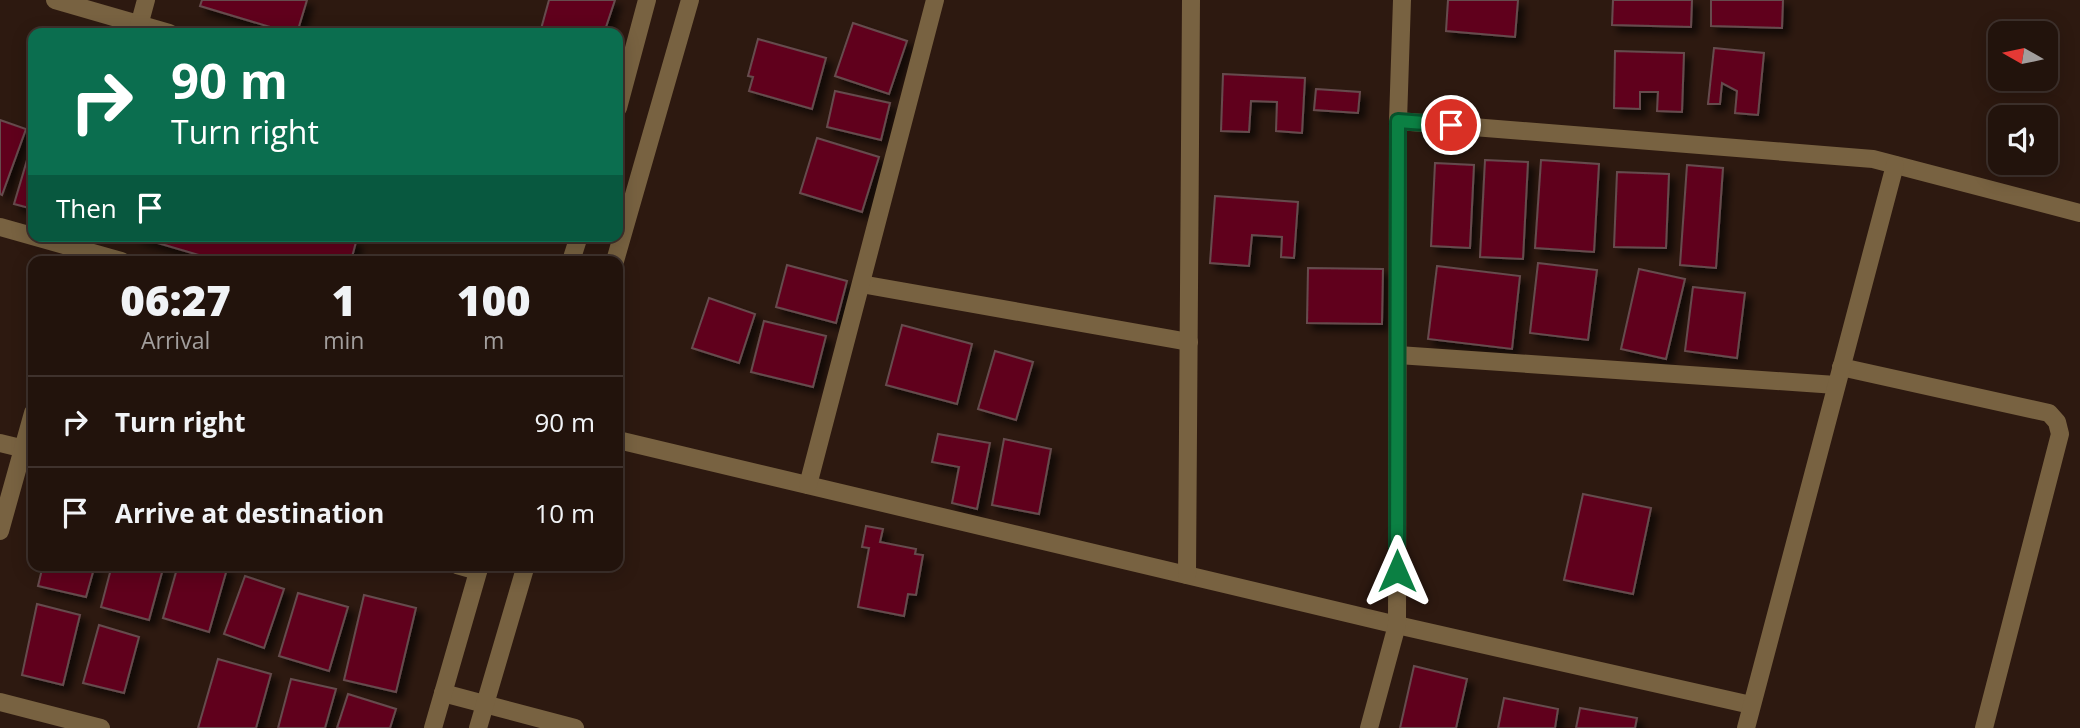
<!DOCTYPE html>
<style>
body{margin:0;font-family:"Open Sans",sans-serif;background:#2a1c15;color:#f1f3f6;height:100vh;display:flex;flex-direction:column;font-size:26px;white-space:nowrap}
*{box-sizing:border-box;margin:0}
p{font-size:23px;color:#a29e9d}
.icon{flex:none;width:38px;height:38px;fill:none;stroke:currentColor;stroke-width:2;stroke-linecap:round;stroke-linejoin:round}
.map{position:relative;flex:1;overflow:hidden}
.sheet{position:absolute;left:28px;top:256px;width:595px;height:315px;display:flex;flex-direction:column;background:#22130c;border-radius:14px;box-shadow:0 4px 18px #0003,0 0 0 2px #3f322d}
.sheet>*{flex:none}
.top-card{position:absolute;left:28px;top:28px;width:595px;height:214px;border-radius:14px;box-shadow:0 4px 18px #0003,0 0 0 2px #3f322d;background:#0b6e4f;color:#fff;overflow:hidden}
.needle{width:46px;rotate:279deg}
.buttons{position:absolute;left:1988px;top:21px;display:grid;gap:14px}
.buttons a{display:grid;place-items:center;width:70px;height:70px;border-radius:14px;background:#22130c;box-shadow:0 4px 18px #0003,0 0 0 2px #3f322d;font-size:35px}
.pin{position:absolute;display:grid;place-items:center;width:60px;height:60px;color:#fff;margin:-30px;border:4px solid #fff;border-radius:50%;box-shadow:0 2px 7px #0007}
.me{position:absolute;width:77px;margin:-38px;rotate:0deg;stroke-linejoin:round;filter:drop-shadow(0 0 5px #0008)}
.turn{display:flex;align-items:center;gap:24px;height:147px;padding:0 28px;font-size:32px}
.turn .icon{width:91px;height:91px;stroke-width:2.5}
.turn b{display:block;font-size:49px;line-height:60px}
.then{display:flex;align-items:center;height:66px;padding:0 28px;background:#0003;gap:14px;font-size:26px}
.eta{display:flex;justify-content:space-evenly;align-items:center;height:119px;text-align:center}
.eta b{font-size:42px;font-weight:800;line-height:49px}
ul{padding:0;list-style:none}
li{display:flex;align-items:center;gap:21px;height:91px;padding:0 28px;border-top:2px solid #3f322d}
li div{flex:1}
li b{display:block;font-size:26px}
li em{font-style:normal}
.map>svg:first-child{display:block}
.building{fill:#61031f;stroke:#664c4e;stroke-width:2;filter:url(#shadow)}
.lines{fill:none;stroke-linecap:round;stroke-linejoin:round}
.minor{stroke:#786241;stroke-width:18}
.tertiary{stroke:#786241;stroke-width:18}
.route-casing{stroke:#07532c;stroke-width:18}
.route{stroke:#0b8043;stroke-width:12}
</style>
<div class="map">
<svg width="2080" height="728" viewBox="0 0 2080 728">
<defs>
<filter id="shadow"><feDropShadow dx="6" dy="6" stdDeviation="3.5" flood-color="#0009"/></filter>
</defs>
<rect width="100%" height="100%" fill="#2d1910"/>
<g class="building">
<polygon points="202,0 307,0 297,33 290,33 200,6"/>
<polygon points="549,0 615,0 604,33 552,33 541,29"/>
<polygon points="1448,0 1518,0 1515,37 1446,31"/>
<polygon points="1613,0 1692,0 1691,27 1612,25"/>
<polygon points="1711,0 1783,0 1782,28 1711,26"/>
<polygon points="853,23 907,41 889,94 835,76"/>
<polygon points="758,39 826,58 812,109 749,91 753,77 748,76"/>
<polygon points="1714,48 1764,53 1758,115 1735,113 1737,91 1722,83 1720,104 1708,104"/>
<polygon points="1615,51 1684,53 1682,112 1657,111 1658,92 1640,92 1640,109 1614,108"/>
<polygon points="1223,74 1305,78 1302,133 1276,131 1277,102 1251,101 1249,132 1221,131"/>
<polygon points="1316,89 1360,92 1358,113 1314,110"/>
<polygon points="835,91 890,103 881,140 827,127"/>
<polygon points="0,120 26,129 2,195 0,194"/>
<polygon points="817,138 879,157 862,212 800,193"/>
<polygon points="33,140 33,209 14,204"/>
<polygon points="1485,160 1528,162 1523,259 1480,257"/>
<polygon points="1541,160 1599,164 1594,252 1535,248"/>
<polygon points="1435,163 1474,165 1470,248 1431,246"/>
<polygon points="1687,165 1723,168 1716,268 1680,265"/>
<polygon points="1617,172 1669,174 1666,248 1614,247"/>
<polygon points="1215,196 1298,202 1294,258 1281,257 1282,237 1252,235 1249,266 1210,263"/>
<polygon points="134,236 336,236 356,242 351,261 219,261"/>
<polygon points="1538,263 1597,270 1588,340 1530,333"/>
<polygon points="787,265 847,281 836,323 776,307"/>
<polygon points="1437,266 1520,276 1512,349 1428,339"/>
<polygon points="1308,268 1383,269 1382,324 1307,323"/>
<polygon points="1639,269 1685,279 1666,359 1621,349"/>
<polygon points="1693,287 1745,293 1737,358 1685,351"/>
<polygon points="709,298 755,314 739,363 692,348"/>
<polygon points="764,321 826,336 813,387 751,372"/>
<polygon points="902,325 972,344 957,404 886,385"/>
<polygon points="995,351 1033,362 1016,420 978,409"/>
<polygon points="938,434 990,443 977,509 952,503 959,467 932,462"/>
<polygon points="1004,439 1051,449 1039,514 992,505"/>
<polygon points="1583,494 1651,508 1633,594 1564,580"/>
<polygon points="866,526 883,529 880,542 916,549 915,554 923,555 916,595 908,594 904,616 858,607 869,548 862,547"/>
<polygon points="43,565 95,565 86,597 38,586"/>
<polygon points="112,565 164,565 149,620 101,607"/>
<polygon points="178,565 214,565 227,569 209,632 163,618"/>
<polygon points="245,576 284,589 264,648 224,634"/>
<polygon points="298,593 348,607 329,671 279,656"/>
<polygon points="364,595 416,608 396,692 344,680"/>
<polygon points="37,604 80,615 63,685 22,675"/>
<polygon points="99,625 139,637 124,693 83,683"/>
<polygon points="218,659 271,674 256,728 198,728"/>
<polygon points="1414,666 1467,679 1456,728 1400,728"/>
<polygon points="291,679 336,689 325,728 278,728"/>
<polygon points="348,694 396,709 390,728 337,728"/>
<polygon points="1504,698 1558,709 1555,728 1498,728"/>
<polygon points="1580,708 1637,718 1635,728 1576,728"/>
</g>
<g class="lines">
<g class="minor">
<polyline points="55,0 169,33"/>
<polyline points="137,33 146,0"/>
<polyline points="1398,121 1873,159 2080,213"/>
<polyline points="0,227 121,261"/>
<polyline points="861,284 1189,342"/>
<polyline points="1398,355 1836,385"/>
<polyline points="1841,367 2049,413 2057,422 2060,434 1984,728"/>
<polyline points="618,440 1397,625 1751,705"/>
<polyline points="0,443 33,451"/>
<polyline points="808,485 935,0"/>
<polyline points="0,531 33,413"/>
<polyline points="457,565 478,571"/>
<polyline points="1187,575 1191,0"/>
<polyline points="443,693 575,728"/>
<polyline points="0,702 101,728"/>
<polyline points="1369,728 1397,625 1398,121 1402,0"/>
<polyline points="1746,728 1895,165"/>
</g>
<g class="tertiary">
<polyline points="618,108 647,0"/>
<polyline points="571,261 579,236"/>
<polyline points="615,261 690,0"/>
<polyline points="433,728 480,565"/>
<polyline points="478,728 526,565"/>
</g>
</g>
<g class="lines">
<defs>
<polyline id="route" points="1397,571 1398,121 1451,125"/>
</defs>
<use href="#route" class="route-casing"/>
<use href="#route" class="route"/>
</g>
</svg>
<div class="buttons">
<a><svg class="needle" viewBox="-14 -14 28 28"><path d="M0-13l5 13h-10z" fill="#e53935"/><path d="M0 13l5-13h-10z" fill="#a29e9d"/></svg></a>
<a><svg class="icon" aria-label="sound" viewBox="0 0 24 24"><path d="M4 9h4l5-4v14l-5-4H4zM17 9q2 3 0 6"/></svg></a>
</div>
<div class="pin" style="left:1451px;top:125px;background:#d93025"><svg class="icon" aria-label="arrive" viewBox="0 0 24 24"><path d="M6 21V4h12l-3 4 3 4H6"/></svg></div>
<svg class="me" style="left:1397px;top:571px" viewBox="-20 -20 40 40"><path d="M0-17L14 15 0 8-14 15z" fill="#0b8043" stroke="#fff" stroke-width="4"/></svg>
<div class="top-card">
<div class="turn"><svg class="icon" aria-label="right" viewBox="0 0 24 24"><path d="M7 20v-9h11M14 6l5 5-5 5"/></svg><div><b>90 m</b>Turn right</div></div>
<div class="then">Then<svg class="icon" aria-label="arrive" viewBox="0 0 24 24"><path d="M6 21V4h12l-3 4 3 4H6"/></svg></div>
</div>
<section class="sheet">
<div class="eta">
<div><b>06:27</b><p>Arrival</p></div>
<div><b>1</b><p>min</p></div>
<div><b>100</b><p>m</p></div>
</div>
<ul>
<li><svg class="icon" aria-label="right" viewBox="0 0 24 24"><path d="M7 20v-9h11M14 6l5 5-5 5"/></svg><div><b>Turn right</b></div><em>90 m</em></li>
<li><svg class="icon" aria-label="arrive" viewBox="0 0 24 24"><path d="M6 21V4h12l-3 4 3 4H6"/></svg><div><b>Arrive at destination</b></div><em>10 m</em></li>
</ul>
</section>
</div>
